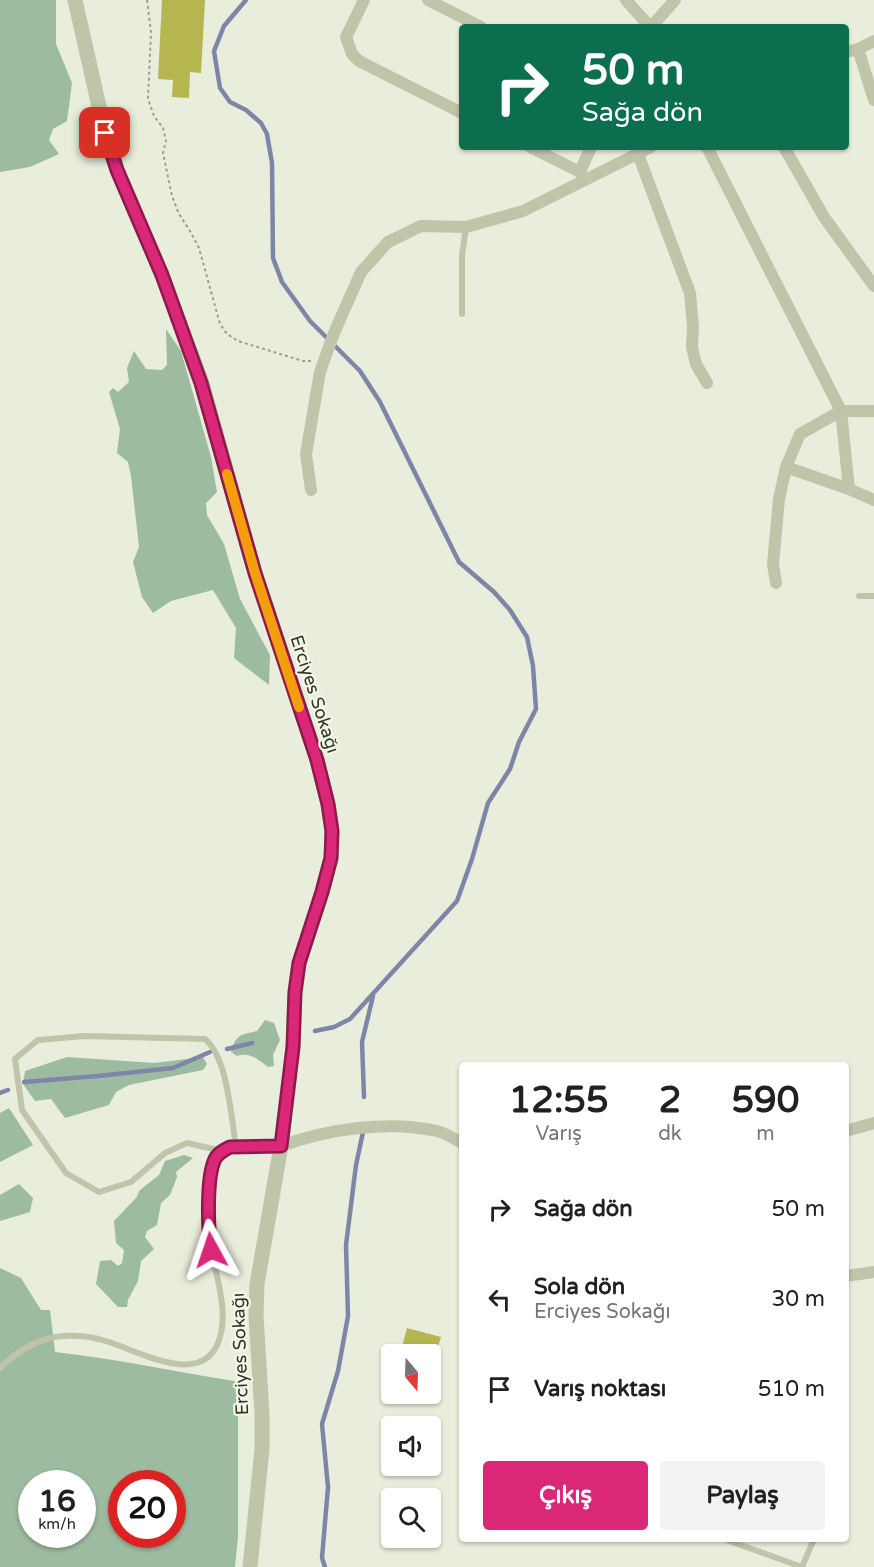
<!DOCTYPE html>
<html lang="tr">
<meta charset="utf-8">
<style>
body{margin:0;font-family:"Varela Round",sans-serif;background:#f2f2f2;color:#202124;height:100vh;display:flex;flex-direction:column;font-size:22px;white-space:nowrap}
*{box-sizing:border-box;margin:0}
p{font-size:20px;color:#757577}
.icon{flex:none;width:33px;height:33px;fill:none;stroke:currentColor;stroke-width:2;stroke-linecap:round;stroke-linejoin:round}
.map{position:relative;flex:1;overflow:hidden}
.details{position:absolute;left:459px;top:1062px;width:390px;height:480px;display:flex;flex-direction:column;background:#fff;border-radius:6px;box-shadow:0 2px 4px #0004}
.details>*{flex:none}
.top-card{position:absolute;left:459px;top:24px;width:390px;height:126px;border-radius:6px;box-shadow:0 2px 4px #0004;background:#0b6e4f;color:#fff;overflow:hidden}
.needle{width:39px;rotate:161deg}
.buttons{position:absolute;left:381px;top:1344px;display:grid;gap:12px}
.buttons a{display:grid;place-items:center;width:60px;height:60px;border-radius:6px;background:#fff;box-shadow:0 2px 4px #0004;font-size:30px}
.speed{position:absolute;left:18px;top:1470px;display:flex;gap:12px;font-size:30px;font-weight:700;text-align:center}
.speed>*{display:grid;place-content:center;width:78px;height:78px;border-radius:50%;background:#fff;box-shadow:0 2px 4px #0004;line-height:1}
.speed small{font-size:15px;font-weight:400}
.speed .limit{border:9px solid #d22;background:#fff;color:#111}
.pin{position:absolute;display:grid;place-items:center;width:51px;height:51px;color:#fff;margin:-26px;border-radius:12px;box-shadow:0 3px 9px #0006}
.me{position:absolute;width:66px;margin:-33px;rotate:355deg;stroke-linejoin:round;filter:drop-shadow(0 0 4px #0008)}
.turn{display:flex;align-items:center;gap:21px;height:126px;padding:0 24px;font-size:27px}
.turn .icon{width:78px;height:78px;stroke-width:2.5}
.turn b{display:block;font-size:42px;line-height:51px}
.eta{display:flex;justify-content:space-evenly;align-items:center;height:102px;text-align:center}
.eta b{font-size:36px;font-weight:700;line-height:42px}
.action{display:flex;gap:12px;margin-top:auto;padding:12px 24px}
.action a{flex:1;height:69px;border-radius:6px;background:#db2777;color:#fff;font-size:24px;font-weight:700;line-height:69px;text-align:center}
.action a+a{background:#f2f2f2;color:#202124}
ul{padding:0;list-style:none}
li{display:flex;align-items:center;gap:18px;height:90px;padding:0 24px}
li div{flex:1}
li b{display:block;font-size:22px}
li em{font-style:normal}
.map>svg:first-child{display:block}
.green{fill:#9dbba0;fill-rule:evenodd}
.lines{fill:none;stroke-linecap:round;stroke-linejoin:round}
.stream{stroke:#7e86a8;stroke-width:4.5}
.building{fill:#b6b651}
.path{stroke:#9ca186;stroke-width:2;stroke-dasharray:3 3;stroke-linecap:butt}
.service{stroke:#bfc5a9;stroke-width:6}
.minor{stroke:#bfc5a9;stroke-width:12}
.tertiary{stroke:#bfc5a9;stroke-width:15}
.route-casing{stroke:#8e194d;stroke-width:15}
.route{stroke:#db2777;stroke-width:10}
.slow{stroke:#f59e0b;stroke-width:10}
.labels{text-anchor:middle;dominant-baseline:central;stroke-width:4.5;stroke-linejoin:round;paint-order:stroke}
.street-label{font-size:18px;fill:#323328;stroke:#f2f7e7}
</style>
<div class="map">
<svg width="874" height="1567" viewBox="0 0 874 1567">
<rect width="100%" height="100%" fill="#e9eedc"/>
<g class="green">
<polygon points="0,0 56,0 56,44 72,83 67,121 53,129 49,140 59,154 30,167 0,172"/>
<polygon points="166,329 181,351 211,457 217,492 206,503 207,515 224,544 240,599 270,655 269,685 234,658 236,628 213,590 171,601 153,613 142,597 133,562 139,547 131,476 128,462 117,453 120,429 109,392 113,388 118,392 129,382 127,368 134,351 146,369 162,370 167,365"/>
<path d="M265 1020 274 1023 280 1040 273 1055 274 1066 268 1067C258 1059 250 1052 237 1056L231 1052C236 1034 240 1035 257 1031Z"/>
<polygon points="67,1057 154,1063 203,1057 207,1064 203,1070 129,1085 116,1092 109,1105 65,1118 51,1099 35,1101 23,1084 25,1071"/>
<polygon points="9,1108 33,1145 0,1162 0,1113"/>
<polygon points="184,1155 193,1158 176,1172 177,1177 170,1195 161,1203 157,1225 147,1231 145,1237 154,1249 141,1261 138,1281 128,1300 127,1307 118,1307 96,1284 100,1261 111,1260 118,1266 122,1263 124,1250 116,1243 114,1221 136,1198 140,1190 159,1175 165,1161"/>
<polygon points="19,1184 33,1198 30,1212 0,1221 0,1195"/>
<path d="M0 1268 21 1278 41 1310H50L55 1352C119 1359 182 1373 246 1383L238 1397V1537L235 1567H0ZM32 1484H82V1534H32ZM122 1484H172V1534H122Z"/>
</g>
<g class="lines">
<g class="stream">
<polyline points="246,0 224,26 214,51 220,88 230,102 246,110 261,123 267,134 272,163 273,258 282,282 310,321 360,371 380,402 459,562 494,592 510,610 527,637 533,666 536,709 519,742 510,769 488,803 472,859 457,901 350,1019 334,1027 315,1031"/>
<polyline points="227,1049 252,1043"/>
<polyline points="24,1082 98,1076 173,1068 210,1052"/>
<polyline points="0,1093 8,1090"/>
<polyline points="364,1097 362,1042 373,996"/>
<polyline points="325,1567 322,1558 328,1487 322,1424 338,1371 348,1316 346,1245 356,1165 363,1132"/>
</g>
</g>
<g class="building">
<polygon points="162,0 205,0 201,73 190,72 189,98 172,97 173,80 158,79"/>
<polygon points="407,1328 441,1337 436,1354 400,1354"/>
</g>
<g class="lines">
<polyline class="path" points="147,0 151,32 148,99 154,116 163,128 166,141 163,153 172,196 179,214 190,231 199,248 220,324 227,334 238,341 303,361 311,361"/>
<g class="service">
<polyline points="462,314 462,256 466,227"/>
<polyline points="859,596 874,596"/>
<path d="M222 1151 187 1143 165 1153 131 1182 99 1192 66 1173 22 1110 15 1059 38 1040 84 1036 205 1039C228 1058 231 1117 236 1147"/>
<path d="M0 1368C17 1351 40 1337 64 1336 79 1335 95 1337 109 1342 142 1353 209 1391 221 1333 228 1304 212 1264 209 1234 206 1212 210 1187 213 1166 223 1138 256 1148 280 1146"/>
<polyline points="724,1539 802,1567 814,1539"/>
</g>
<g class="minor">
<polyline points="364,0 346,37 352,54 359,61 462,113"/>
<polyline points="428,0 481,27"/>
<polyline points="626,0 650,27"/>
<polyline points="651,27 675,0"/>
<polyline points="858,49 874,100"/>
<polyline points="846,52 858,49 874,41"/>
<polyline points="530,147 580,172"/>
<polyline points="707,147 841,411 849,489"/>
<polyline points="784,147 824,217 874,286"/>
<polyline points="638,154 690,293 693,326 692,347 696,364 707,383"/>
<polyline points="584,179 580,172 591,147"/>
<polyline points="786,467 849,489 874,500"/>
<polyline points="311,490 306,454 320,372 334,333 361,272 388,242 421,226 466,227 523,211 651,147"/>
<polyline points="776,583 773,564 779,499 786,467 800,434 841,411 874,411"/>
<polyline points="846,1131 874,1123"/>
<path d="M281 1146C328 1129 388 1120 437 1131 445 1133 455 1139 462 1143"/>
<polyline points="846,1276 874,1272"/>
</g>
<polyline class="tertiary" points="75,0 105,133 117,170 162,275 202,383 255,573 317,760 328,804 332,831 331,858 322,892 299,963 295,992 293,1047 281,1146 257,1284 256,1316 262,1414 262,1449 250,1567"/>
</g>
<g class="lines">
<defs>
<path id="route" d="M105 133 117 170 162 275 201 383 255 573 317 760 328 804 332 831 331 858 322 892 299 963 295 992 293 1047 281 1146 230 1147C224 1150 218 1153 215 1159 206 1177 208 1230 211 1250"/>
</defs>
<use href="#route" class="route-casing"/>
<use href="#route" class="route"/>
<polyline class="slow" points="227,474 255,573 299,707"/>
</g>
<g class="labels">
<g class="street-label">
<text transform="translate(315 694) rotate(72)">Erciyes Sokağı</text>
<text transform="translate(240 1354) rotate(-92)">Erciyes Sokağı</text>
</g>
</g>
</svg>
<div class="buttons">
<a><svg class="needle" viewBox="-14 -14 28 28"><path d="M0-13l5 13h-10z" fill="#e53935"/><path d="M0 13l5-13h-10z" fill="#757577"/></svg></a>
<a><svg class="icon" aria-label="sound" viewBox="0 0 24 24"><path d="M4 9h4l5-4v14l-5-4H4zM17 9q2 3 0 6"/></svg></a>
<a><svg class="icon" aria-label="search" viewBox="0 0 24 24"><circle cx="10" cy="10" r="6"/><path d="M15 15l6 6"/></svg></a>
</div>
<div class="speed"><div>16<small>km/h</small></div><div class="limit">20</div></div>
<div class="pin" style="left:105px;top:133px;background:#d93025"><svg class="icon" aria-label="arrive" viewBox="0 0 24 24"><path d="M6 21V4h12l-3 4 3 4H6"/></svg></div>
<svg class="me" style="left:211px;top:1250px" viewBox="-20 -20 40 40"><path d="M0-17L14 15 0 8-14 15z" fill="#db2777" stroke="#fff" stroke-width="4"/></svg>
<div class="top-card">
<div class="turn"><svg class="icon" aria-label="right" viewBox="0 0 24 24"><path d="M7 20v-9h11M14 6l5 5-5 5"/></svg><div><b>50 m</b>Sağa dön</div></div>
</div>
<section class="details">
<div class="eta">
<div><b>12:55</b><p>Varış</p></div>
<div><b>2</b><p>dk</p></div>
<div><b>590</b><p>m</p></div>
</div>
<ul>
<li><svg class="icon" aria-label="right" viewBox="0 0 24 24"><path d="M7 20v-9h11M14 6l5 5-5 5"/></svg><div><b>Sağa dön</b></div><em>50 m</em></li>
<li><svg class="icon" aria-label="left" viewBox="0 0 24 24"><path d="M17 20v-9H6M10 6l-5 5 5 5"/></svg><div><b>Sola dön</b><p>Erciyes Sokağı</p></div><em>30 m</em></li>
<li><svg class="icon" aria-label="arrive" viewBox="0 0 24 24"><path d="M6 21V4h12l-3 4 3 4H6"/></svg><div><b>Varış noktası</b></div><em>510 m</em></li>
</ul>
<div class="action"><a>Çıkış</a><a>Paylaş</a></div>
</section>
</div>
